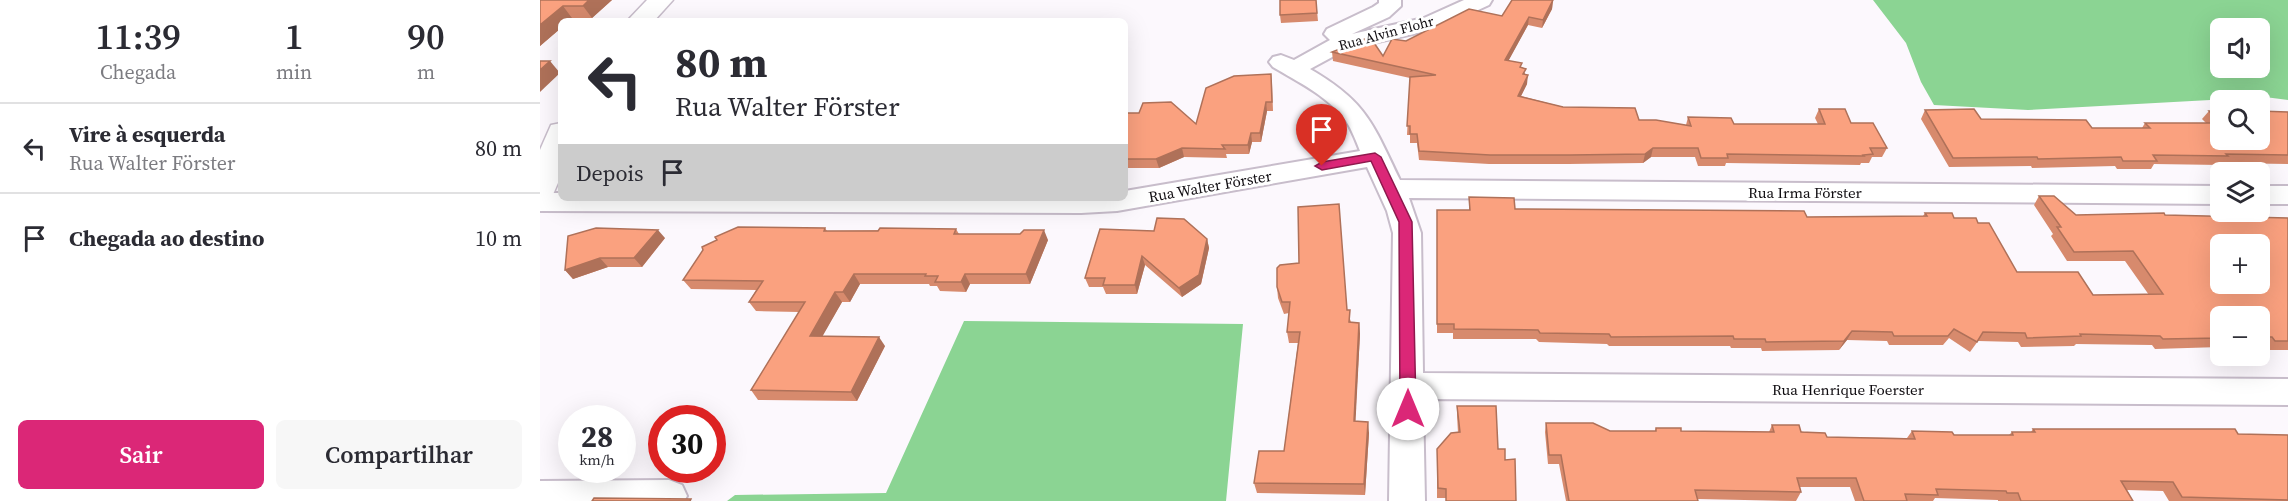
<!DOCTYPE html>
<html lang="pt">
<meta charset="utf-8">
<style>
body{margin:0;font-family:"Source Serif 4",serif;background:#f7f7f7;color:#2b2b33;height:100vh;display:flex;flex-direction:column;font-size:22px;white-space:nowrap}
*{box-sizing:border-box;margin:0}
p{font-size:20px;color:#7c7c81}
.icon{flex:none;width:33px;height:33px;fill:none;stroke:currentColor;stroke-width:2;stroke-linecap:round;stroke-linejoin:round}
.map{position:relative;flex:1;overflow:hidden}
.details{display:flex;flex-direction:column;background:#fff;width:540px}
.details>*{flex:none}
.guide{position:absolute;left:18px;top:18px;width:570px;height:183px;border-radius:9px;box-shadow:0 6px 24px #0002;background:#fff;color:#2b2b33;overflow:hidden}
.tools{position:absolute;left:1670px;top:18px;display:grid;gap:12px}
.tools a{display:grid;place-items:center;width:60px;height:60px;border-radius:9px;background:#fff;box-shadow:0 6px 24px #0002;font-size:30px}
.speed{position:absolute;left:18px;top:405px;display:flex;gap:12px;font-size:30px;font-weight:700;text-align:center}
.speed>*{display:grid;place-content:center;width:78px;height:78px;border-radius:50%;background:#fff;box-shadow:0 6px 24px #0002;line-height:1}
.speed small{font-size:15px;font-weight:400}
.speed .limit{border:9px solid #d22;background:#fff;color:#111}
.pin{position:absolute;display:grid;place-items:center;width:51px;height:51px;color:#fff;margin:-62px -26px;border-radius:50% 50% 50% 0;rotate:-45deg;box-shadow:0 0 6px #0007}
.pin .icon{rotate:45deg}
.me{position:absolute;width:66px;margin:-33px;rotate:0deg;stroke-linejoin:round;filter:drop-shadow(0 0 4px #0008)}
.turn{display:flex;align-items:center;gap:21px;height:126px;padding:0 18px;font-size:27px}
.turn .icon{width:78px;height:78px;stroke-width:2.5}
.turn b{display:block;font-size:42px;line-height:51px}
.then{display:flex;align-items:center;height:57px;padding:0 18px;background:#0003;gap:12px;font-size:22px}
.eta{display:flex;justify-content:space-evenly;align-items:center;height:102px;text-align:center}
.eta b{font-size:36px;font-weight:600;line-height:42px}
.button{display:flex;gap:12px;margin-top:auto;padding:12px 18px}
.button a{flex:1;height:69px;border-radius:9px;background:#db2777;color:#fff;font-size:24px;font-weight:600;line-height:69px;text-align:center}
.button a+a{background:#f7f7f7;color:#2b2b33}
ul{padding:0;list-style:none}
li{display:flex;align-items:center;gap:18px;height:90px;padding:0 18px;border-top:2px solid #e1e1e2}
li div{flex:1}
li b{display:block;font-size:22px}
li em{font-style:normal}
main{display:flex;flex:1;min-height:0}
.map>svg:first-child{display:block}
.forest{fill:#8bd493;fill-rule:evenodd}
.lines{fill:none;stroke-linecap:round;stroke-linejoin:round}
.street-casing{stroke:#c8bdcb;stroke-width:4}
.secondary-casing{stroke:#c8bdcb;stroke-width:3}
.street{fill:#fff;fill-rule:evenodd}
.secondary{fill:#fff;fill-rule:evenodd}
.wall{fill:#d78a6d}
.shaded-wall{fill:#af7159}
.building{fill:#faa17f;stroke:#af7159;stroke-width:1.5;fill-rule:evenodd}
.route{fill:#db2777;stroke:#8e194d;stroke-width:1.5}
.labels{text-anchor:middle;dominant-baseline:central;stroke-width:6;stroke-linejoin:round;paint-order:stroke}
.far-street-label{font-size:14px;fill:#100d11;stroke:#fff}
.street-label{font-size:15px;fill:#100d11;stroke:#fff}
</style>
<main>
<section class="details">
<div class="eta">
<div><b>11:39</b><p>Chegada</p></div>
<div><b>1</b><p>min</p></div>
<div><b>90</b><p>m</p></div>
</div>
<ul>
<li><svg class="icon" aria-label="left" viewBox="0 0 24 24"><path d="M17 20v-9H6M10 6l-5 5 5 5"/></svg><div><b>Vire à esquerda</b><p>Rua Walter Förster</p></div><em>80 m</em></li>
<li><svg class="icon" aria-label="arrive" viewBox="0 0 24 24"><path d="M6 21V4h12l-3 4 3 4H6"/></svg><div><b>Chegada ao destino</b></div><em>10 m</em></li>
</ul>
<div class="button"><a>Sair</a><a>Compartilhar</a></div>
</section>
<div class="map">
<svg width="1748" height="501" viewBox="0 0 1748 501">
<rect width="100%" height="100%" fill="#fcf8fd"/>
<g class="forest">
<path d="M1333 0H1748V100L1725 97 1488 110 1394 105 1381 82 1366 43ZM1680 28H1719V68H1680Z"/>
<polygon points="424,321 703,324 686,501 187,501 195,495 346,493"/>
</g>
<g class="lines">
<defs>
<g id="street">
<path d="M839 0H861V6L849 17 812 34 884 18 924 0H952L949 5 899 28 807 49 770 69C827 102 833 124 860 180L1680 186V204L869 198 881 233 883 373 1748 379V405L883 399 885 501H849L853 233 847 211 827 167 577 211 541 213 0 211V193H21V198H585V191L820 151C816 141 812 130 806 121 788 96 758 82 733 67L729 62 733 57 741 55 754 60 790 40 784 34 787 29 833 7 839 3Z"/>
<rect x="1719" y="186" width="29" height="18"/>
<polygon points="129,480 142,485 147,496 144,501 0,501 0,481"/>
</g>
<g id="secondary">
<polygon points="107,0 133,0 114,21 87,21"/>
<polygon points="21,123 21,176 11,199 0,203 0,150 11,125"/>
</g>
</defs>
<use href="#street" class="street-casing"/>
<use href="#secondary" class="secondary-casing"/>
<use href="#street" class="street"/>
<use href="#secondary" class="secondary"/>
</g>
<g class="wall">
<polygon points="0,0 72,0 52,18 32,18 21,21 21,28 0,46"/>
<polygon points="776,0 778,21 741,23 740,15"/>
<polygon points="1013,0 1012,9 1002,28 988,25 968,61 981,68 986,75 987,84 981,96 1023,107 1099,120 1146,125 1148,117 1194,124 1278,124 1275,118 1279,109 1311,123 1347,148 1342,157 1332,157 1329,163 1321,163 1320,165 1186,163 1185,166 1158,166 1155,157 1111,157 1103,163 1028,164 949,164 879,160 877,143 870,143 870,135 867,135 870,78 793,61 792,52 843,56 866,41 962,16"/>
<polygon points="732,83 733,111 727,111 721,142 712,142 709,154 686,154 687,158 644,157 619,168 585,168 585,113 656,124"/>
<polygon points="1385,110 1441,119 1552,128 1602,128 1605,123 1666,123 1662,119 1669,111 1748,112 1748,164 1682,163 1681,165 1614,164 1611,169 1577,169 1575,166 1492,168 1491,166 1409,167 1381,119"/>
<polygon points="1499,196 1536,215 1625,215 1748,218 1748,350 1726,350 1723,346 1719,346 1719,316 1680,316 1680,347 1615,349 1612,345 1536,344 1534,346 1481,347 1478,342 1438,341 1430,352 1409,338 1403,345 1349,345 1347,341 1307,340 1299,350 1222,351 1221,348 1191,348 1190,346 1069,346 1067,344 999,342 996,339 913,339 913,333 897,333 897,210 929,210 929,197 975,209 1267,217 1383,216 1385,213 1438,223 1477,272 1553,295 1609,295 1585,261 1527,261 1511,236 1513,234 1494,205"/>
<polygon points="285,228 287,231 416,229 419,234 508,240 490,284 430,284 426,292 400,291 397,286 390,286 389,284 320,284 310,302 302,302 282,336 345,346 317,401 218,400 211,390 259,312 216,311 209,302 216,290 151,289 143,280 177,240"/>
<polygon points="560,229 667,239 669,248 661,284 642,297 605,265 597,294 566,294 563,287 549,287 545,278"/>
<polygon points="28,236 125,238 102,267 68,267 33,279 25,270"/>
<polygon points="737,287 807,310 811,322 819,323 820,334 815,421 829,433 825,495 717,493 714,483 744,451 758,343 749,343 747,332 749,313 744,314 738,298"/>
<polygon points="917,406 958,449 965,460 976,501 906,501 906,498 897,498 897,449 918,433 917,415"/>
<polygon points="1006,423 1070,431 1115,431 1116,428 1141,431 1229,432 1232,425 1287,437 1367,438 1372,431 1414,435 1469,435 1472,432 1491,432 1493,429 1748,435 1748,501 1629,501 1623,491 1587,490 1593,501 1458,501 1458,500 1395,498 1393,501 1315,501 1310,487 1260,487 1261,492 1256,501 1157,499 1158,501 1026,501 1019,464 1008,464 1005,432"/>
</g>
<g class="shaded-wall">
<polygon points="49,0 72,0 52,18 43,6"/>
<polygon points="1013,0 1012,9 1002,28 1003,20"/>
<polygon points="23,6 32,18 28,21 21,21 21,28 0,46 0,25"/>
<polygon points="989,17 988,25 964,69 965,60"/>
<polygon points="10,61 20,73 0,92 0,70"/>
<polygon points="988,75 987,84 977,104 978,96"/>
<polygon points="726,102 727,111 721,142 720,133"/>
<polygon points="711,133 712,142 709,154 708,145"/>
<polygon points="642,148 644,157 619,168 616,159"/>
<polygon points="1113,148 1111,157 1103,163 1105,154"/>
<polygon points="118,230 125,238 102,267 94,258"/>
<polygon points="504,230 508,240 490,284 486,274"/>
<polygon points="667,239 669,248 661,284 642,297 639,288"/>
<polygon points="602,256 605,265 597,294 595,285"/>
<polygon points="60,258 68,267 33,279 25,270"/>
<polygon points="314,274 320,284 310,302 303,292"/>
<polygon points="425,274 430,284 426,292 421,282"/>
<polygon points="295,292 302,302 277,346 270,336"/>
<polygon points="819,323 820,334 815,432 814,421"/>
<polygon points="1312,331 1307,340 1299,350 1304,341"/>
<polygon points="339,337 345,346 317,401 311,392"/>
<polygon points="828,422 829,433 825,495 824,484"/>
</g>
<g class="building">
<polygon points="0,0 49,0 43,6 23,6 0,25"/>
<polygon points="740,0 776,0 777,13 740,15"/>
<polygon points="972,0 1013,0 1003,20 989,17 965,60 982,63 980,67 986,69 983,74 988,75 978,96 1023,107 1095,108 1099,120 1116,120 1151,126 1148,117 1191,118 1194,124 1285,124 1279,109 1305,109 1311,123 1333,123 1347,148 1330,148 1333,154 1323,155 1324,156 1187,154 1188,158 1161,158 1158,148 1113,148 1105,154 1030,155 950,155 879,151 877,134 870,134 870,126 867,126 870,77 896,75 792,52 830,37 843,56 852,39 866,41 929,9 962,16"/>
<polygon points="0,61 10,61 0,70"/>
<polygon points="731,74 732,102 726,102 720,133 711,133 708,145 682,145 685,149 642,148 616,159 585,159 585,113 599,113 603,103 631,102 656,124 666,88 694,76"/>
<polygon points="1434,109 1441,119 1546,120 1552,128 1610,128 1605,123 1680,123 1680,140 1719,140 1719,111 1748,112 1748,155 1686,154 1688,156 1613,155 1617,161 1583,161 1581,157 1498,159 1497,157 1413,158 1385,110"/>
<polygon points="1669,111 1680,111 1680,123"/>
<path d="M1499 196H1514L1536 215 1624 213 1625 215 1748 218V341H1735L1732 337H1719V316H1680V338L1623 339 1620 336 1540 334 1541 336 1487 338 1485 333 1443 332 1437 342 1414 329 1408 336H1354L1352 332 1312 331 1304 341 1226 342 1225 339H1194L1193 336 1071 337 1069 334 1000 333 998 330 914 329V324H897V210H930L929 197 974 198 975 209 1264 211 1267 217 1387 216 1385 213H1412L1414 218H1436L1438 223H1449L1477 272H1538L1553 295 1623 294 1593 251 1534 252 1517 227H1521ZM1680 244H1719V284H1680Z"/>
<polygon points="799,204 807,310 810,310 809,322 819,323 814,421 828,422 824,484 714,483 719,451 744,451 760,332 747,332 750,302 742,302 737,287 737,268 740,265 759,263 758,207"/>
<polygon points="617,218 644,219 667,239 659,275 639,288 602,256 595,285 563,285 565,278 545,278 560,229 614,231"/>
<polygon points="198,227 285,228 284,231 338,231 340,228 416,229 414,234 480,234 484,230 504,230 486,274 425,274 421,282 395,282 398,276 385,276 386,274 314,274 303,292 295,292 270,336 339,337 311,392 211,390 265,302 209,302 223,281 143,280 163,250 162,247 177,240 175,237"/>
<polygon points="56,228 118,230 94,258 60,258 25,270 28,236"/>
<polygon points="917,406 956,406 958,449 965,449 965,460 975,459 976,501 906,501 906,489 898,488 897,449 911,433 920,432"/>
<polygon points="1006,423 1053,423 1070,431 1116,431 1116,428 1141,428 1141,431 1234,432 1232,425 1259,425 1261,432 1285,433 1287,437 1375,439 1372,431 1412,432 1414,435 1473,435 1472,432 1495,432 1493,429 1695,429 1698,434 1748,435 1748,500 1642,497 1633,482 1581,481 1593,501 1481,501 1478,493 1467,493 1466,491 1396,489 1398,495 1365,494 1367,501 1324,501 1316,478 1257,478 1261,492 1155,490 1158,501 1029,501 1021,455 1009,455"/>
<polygon points="54,498 151,499 150,501 52,501"/>
</g>
<polygon class="route" points="835,153 841,157 872,222 876,409 874,414 868,416 863,414 860,409 859,222 831,161 782,170 775,166 782,162"/>
<g class="labels">
<g class="far-street-label">
<text transform="translate(846 33) rotate(-15)">Rua Alvin Flohr</text>
</g>
<g class="street-label">
<text transform="translate(670 186) rotate(-10)">Rua Walter Förster</text>
<text x="1265" y="192">Rua Irma Förster</text>
<text x="1308" y="389">Rua Henrique Foerster</text>
</g>
</g>
</svg>
<div class="tools">
<a><svg class="icon" aria-label="sound" viewBox="0 0 24 24"><path d="M4 9h4l5-4v14l-5-4H4zM17 9q2 3 0 6"/></svg></a>
<a><svg class="icon" aria-label="search" viewBox="0 0 24 24"><circle cx="10" cy="10" r="6"/><path d="M15 15l6 6"/></svg></a>
<a><svg class="icon" aria-label="layers" viewBox="0 0 24 24"><path d="M12 4l9 5-9 5-9-5zM3 14l9 5 9-5"/></svg></a>
<a>+</a>
<a>−</a>
</div>
<div class="speed"><div>28<small>km/h</small></div><div class="limit">30</div></div>
<div class="pin" style="left:782px;top:166px;background:#d93025"><svg class="icon" aria-label="arrive" viewBox="0 0 24 24"><path d="M6 21V4h12l-3 4 3 4H6"/></svg></div>
<svg class="me" style="left:868px;top:409px" viewBox="-20 -20 40 40"><circle r="19" fill="#fff"/><path d="M0-13L10 11 0 6-10 11z" fill="#db2777"/></svg>
<div class="guide">
<div class="turn"><svg class="icon" aria-label="left" viewBox="0 0 24 24"><path d="M17 20v-9H6M10 6l-5 5 5 5"/></svg><div><b>80 m</b>Rua Walter Förster</div></div>
<div class="then">Depois<svg class="icon" aria-label="arrive" viewBox="0 0 24 24"><path d="M6 21V4h12l-3 4 3 4H6"/></svg></div>
</div>
</div>
</main>
